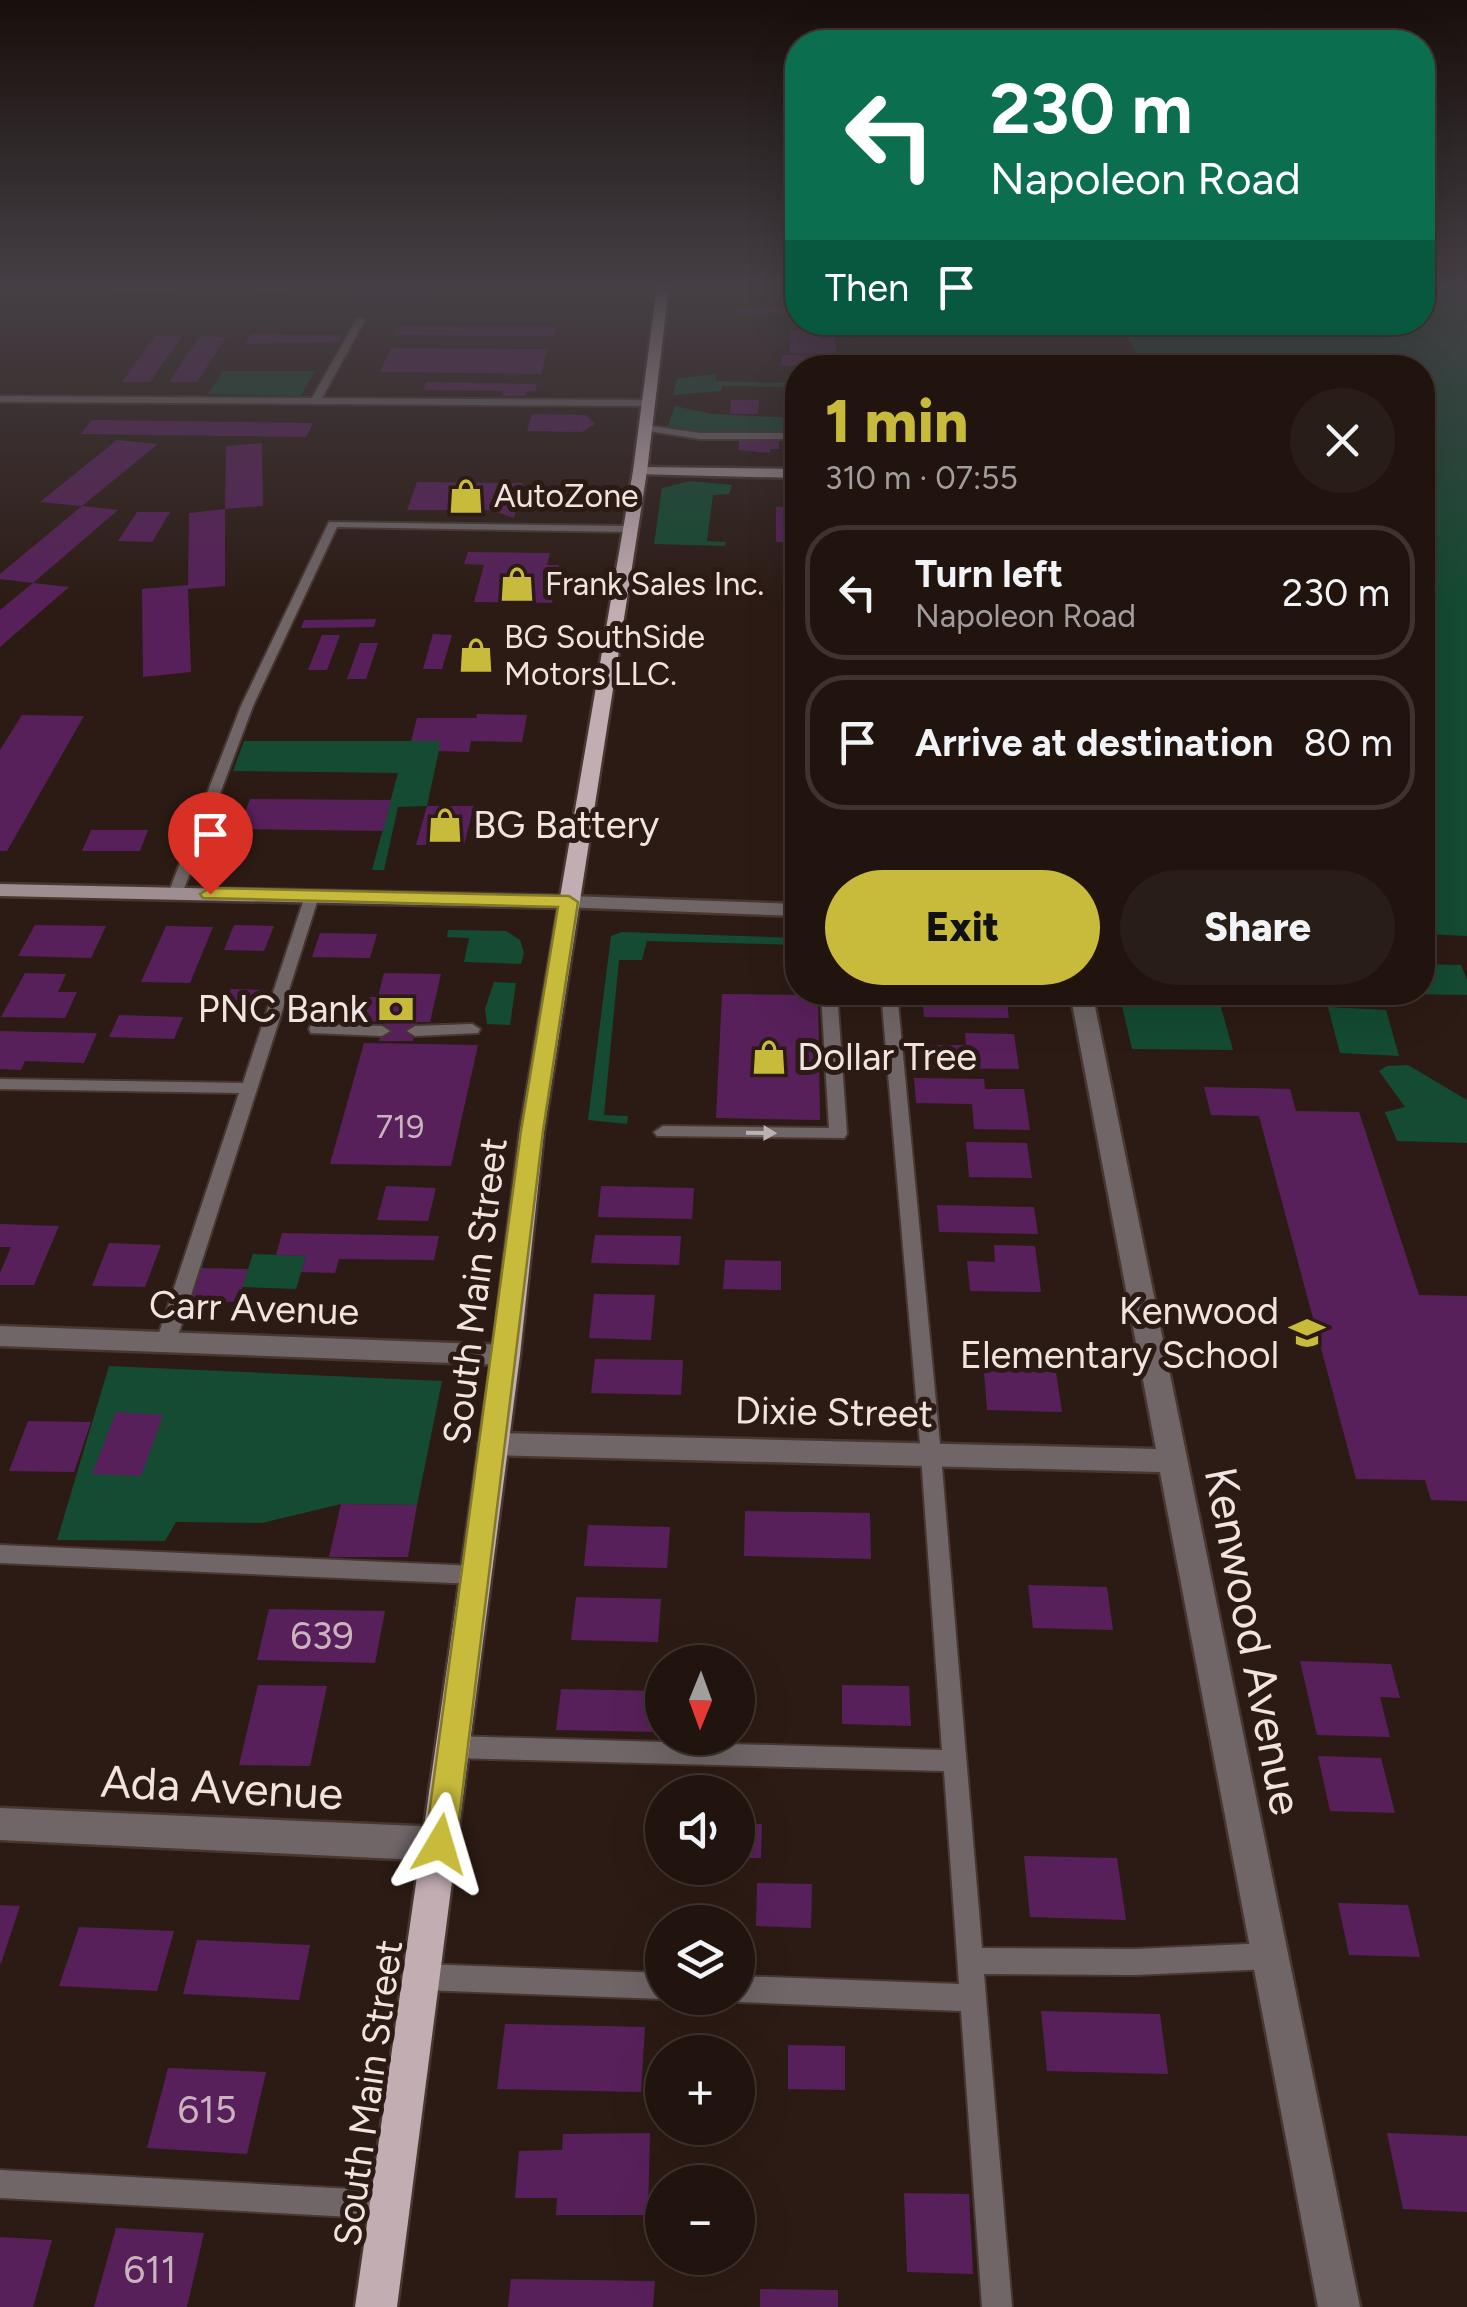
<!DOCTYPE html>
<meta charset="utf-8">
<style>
body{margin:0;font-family:Figtree,sans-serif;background:#291d18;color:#f1f3f6;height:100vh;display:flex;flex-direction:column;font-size:38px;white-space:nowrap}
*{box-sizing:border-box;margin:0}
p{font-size:32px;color:#a29e9e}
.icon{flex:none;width:55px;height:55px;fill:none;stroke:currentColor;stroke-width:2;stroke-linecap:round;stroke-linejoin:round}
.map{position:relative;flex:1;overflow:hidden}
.side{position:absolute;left:785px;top:355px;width:650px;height:650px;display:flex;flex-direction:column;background:#21140f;border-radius:40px;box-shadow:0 10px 40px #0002,0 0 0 2px #3e332f}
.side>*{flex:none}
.hud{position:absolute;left:785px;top:30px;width:650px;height:305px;border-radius:40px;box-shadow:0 10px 40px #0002,0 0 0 2px #3e332f;background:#0b6e4f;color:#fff;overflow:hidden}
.needle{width:65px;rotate:181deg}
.tools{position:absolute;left:645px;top:1645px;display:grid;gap:20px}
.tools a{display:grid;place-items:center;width:110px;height:110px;border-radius:50%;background:#21140f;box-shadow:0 10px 40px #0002,0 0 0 2px #3e332f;font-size:50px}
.pin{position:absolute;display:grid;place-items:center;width:85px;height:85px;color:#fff;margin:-102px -42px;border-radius:50% 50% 50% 0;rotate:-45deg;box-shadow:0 0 10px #0007}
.pin .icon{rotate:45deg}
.me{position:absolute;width:110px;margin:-55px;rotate:7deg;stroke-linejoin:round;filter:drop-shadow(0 0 8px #0008)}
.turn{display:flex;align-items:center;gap:35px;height:210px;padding:0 40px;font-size:45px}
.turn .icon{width:130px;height:130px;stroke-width:2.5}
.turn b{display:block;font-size:70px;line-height:85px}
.then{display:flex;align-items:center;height:95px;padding:0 40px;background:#0003;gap:20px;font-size:38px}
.round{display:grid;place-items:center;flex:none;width:105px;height:105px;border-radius:52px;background:#291d18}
.headline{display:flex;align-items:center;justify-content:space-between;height:170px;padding:0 40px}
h1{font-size:60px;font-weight:800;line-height:75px;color:#c8bb3b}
.action{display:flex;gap:20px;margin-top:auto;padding:20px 40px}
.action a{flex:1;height:115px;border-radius:60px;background:#c8bb3b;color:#111;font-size:40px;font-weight:800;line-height:115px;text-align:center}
.action a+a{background:#291d18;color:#f1f3f6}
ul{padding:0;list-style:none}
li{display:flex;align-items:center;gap:30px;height:135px;margin:0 20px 15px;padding:0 20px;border:5px solid #3e332f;border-radius:40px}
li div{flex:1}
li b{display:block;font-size:38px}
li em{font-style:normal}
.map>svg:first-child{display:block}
.green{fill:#144b32}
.building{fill:#58205a}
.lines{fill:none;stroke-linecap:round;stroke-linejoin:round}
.lane-casing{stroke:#483731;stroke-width:4}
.street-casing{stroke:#483731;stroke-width:5}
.secondary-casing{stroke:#483731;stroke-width:5}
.primary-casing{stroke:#483731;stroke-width:5}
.lane{fill:#706668;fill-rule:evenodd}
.street{fill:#706668;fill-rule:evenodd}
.secondary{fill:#9e8e92;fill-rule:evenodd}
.primary{fill:#c2adb3;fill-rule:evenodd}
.oneway{fill:#bdb2b0}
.route{fill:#c8bb3b;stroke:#827a26;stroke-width:2.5}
.labels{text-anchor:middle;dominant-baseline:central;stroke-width:10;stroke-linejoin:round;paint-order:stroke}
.far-poi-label{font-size:32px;fill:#f1e4e0;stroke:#2c1b14;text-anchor:start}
.number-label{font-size:32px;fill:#cbb3be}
.poi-label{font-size:38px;fill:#f1e4e0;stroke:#2c1b14;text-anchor:start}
.street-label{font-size:38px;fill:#f1e4e0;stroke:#2c1b14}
.near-number-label{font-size:38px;fill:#cbb3be}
.near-street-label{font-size:45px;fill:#f1e4e0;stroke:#2c1b14}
</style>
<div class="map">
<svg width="1467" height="2307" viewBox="0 0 1467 2307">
<rect width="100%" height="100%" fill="#2c1b14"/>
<g class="green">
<polygon points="1423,286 1467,286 1467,936 1423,934 1422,368 958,368 957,361 1142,366 1124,329 986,330 987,323 1422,322"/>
<polygon points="223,371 315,371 301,396 208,394"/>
<polygon points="715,374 716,381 797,383 797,404 797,387 722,386 721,391 673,395 677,379"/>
<polygon points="675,406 712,414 797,418 797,434 697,433 668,426"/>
<polygon points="690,481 732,485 729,494 713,495 707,541 726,542 725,546 654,544 662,488"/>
<polygon points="244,741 441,741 427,806 398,807 384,870 372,870 398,773 233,771"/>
<polygon points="448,930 506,931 520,940 524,953 521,964 464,962 469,938 447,937"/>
<polygon points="622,932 797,938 797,945 647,941 642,960 619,960 604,1115 628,1116 627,1124 588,1120 611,936"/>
<polygon points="1423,964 1461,965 1467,980 1467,995 1354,993 1422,992"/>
<polygon points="494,982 516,983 510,1025 487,1024 485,1009"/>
<polygon points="1119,993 1217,993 1233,1050 1132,1049"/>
<polygon points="1328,1007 1386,1010 1399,1056 1340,1053"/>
<polygon points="1408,1065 1467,1100 1467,1143 1397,1141 1385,1112 1405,1107 1379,1071 1387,1066"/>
<polygon points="253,1254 306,1256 296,1289 242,1287"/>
<polygon points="109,1366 442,1381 417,1505 341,1504 262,1523 176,1522 165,1541 57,1540"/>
</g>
<g class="building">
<polygon points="107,286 182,286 177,293 103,291"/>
<polygon points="255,286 293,286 288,293 251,293"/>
<polygon points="365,286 440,286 435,296 360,295"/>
<rect x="737" y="309" width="52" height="5"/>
<polygon points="399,326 557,327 554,336 395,335"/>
<polygon points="790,331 835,332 836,354 790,353"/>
<polygon points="251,334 298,335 343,335 339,342 245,344"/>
<polygon points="155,336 182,336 150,382 122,382"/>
<polygon points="200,336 226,337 197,382 169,382"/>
<polygon points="391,348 548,349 541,374 380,372"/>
<polygon points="782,355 842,356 842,367 781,366"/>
<polygon points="426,382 537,384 535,391 527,391 525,396 502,396 503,391 423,390"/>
<polygon points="731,400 759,400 758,414 730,414"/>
<polygon points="532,414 586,415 595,424 582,432 527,431"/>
<polygon points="92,420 99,420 313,423 306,437 81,434"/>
<polygon points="739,438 779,439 779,449 770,449 770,453 739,450"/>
<polygon points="117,440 158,444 82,506 40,502"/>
<polygon points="262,443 263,506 225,509 226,446"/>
<polygon points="417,482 523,483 514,518 491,510 407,510"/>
<polygon points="82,506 118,510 33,583 0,579 0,574"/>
<rect x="776" y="507" width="22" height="35"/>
<polygon points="225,509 225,586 188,589 191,672 143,677 142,589 188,585 189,513"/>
<polygon points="137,512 170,512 152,542 118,541"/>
<polygon points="468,552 550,553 547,565 559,565 552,603 474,602 484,565 464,564"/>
<polygon points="33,583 69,587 0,647 0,610"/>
<polygon points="376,619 374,627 301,628 304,620"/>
<polygon points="433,634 452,635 442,669 423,669"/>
<polygon points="322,635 340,635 327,670 308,670"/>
<polygon points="360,643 378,643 366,679 347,679"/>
<polygon points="472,643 486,643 480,666 465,666"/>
<polygon points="477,714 527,715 522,742 471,741 469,752 438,751 441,741 411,741 417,718 476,718"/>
<polygon points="22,715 84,716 7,851 0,851 0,750"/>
<polygon points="250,799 391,800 383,831 239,829"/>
<polygon points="427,806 474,806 464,845 416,845"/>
<polygon points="91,830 148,830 140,851 82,851"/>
<polygon points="35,925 106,926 91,958 18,956"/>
<polygon points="234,925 274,926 264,951 224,950"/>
<polygon points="166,926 213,927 190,983 141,982"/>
<polygon points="320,933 377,934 370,958 312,957"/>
<polygon points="25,973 66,974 58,992 77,992 65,1018 1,1017"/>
<polygon points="384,973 441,974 430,1022 417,1022 413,1041 379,1041 384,1022 356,1021 363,997 378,997"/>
<polygon points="231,989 266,990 262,1002 226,1001"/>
<polygon points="722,994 818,995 820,1120 716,1118"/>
<polygon points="922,995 1006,996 1009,1018 924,1017"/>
<polygon points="119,1015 183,1017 174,1039 109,1037"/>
<polygon points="0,1031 39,1032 97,1033 84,1063 25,1061 21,1070 0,1069"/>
<polygon points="965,1033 1014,1034 1019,1069 927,1068 925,1045 966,1045"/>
<polygon points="364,1043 478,1045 451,1166 330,1164"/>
<polygon points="914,1078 984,1079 985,1089 1024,1089 1030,1130 974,1129 972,1104 916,1103"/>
<polygon points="1204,1087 1290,1089 1296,1111 1359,1112 1419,1295 1467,1296 1467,1501 1431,1500 1425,1480 1356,1479 1259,1116 1211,1115"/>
<polygon points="966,1142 1027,1143 1032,1178 969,1177"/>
<polygon points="386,1186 436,1188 428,1221 377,1220"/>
<polygon points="601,1186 694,1188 692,1219 598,1217"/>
<polygon points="937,1205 1034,1207 1038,1234 939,1232"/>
<polygon points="0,1224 59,1226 34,1285 0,1285 0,1273 11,1247 0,1247"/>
<polygon points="282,1233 439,1236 434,1260 339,1259 335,1273 301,1272 306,1256 276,1255"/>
<polygon points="595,1235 681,1236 679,1265 591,1263"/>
<polygon points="109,1243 161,1245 145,1287 92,1286"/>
<polygon points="994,1245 1035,1246 1041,1292 970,1291 967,1261 995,1262"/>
<polygon points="725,1260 781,1261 781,1290 723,1289"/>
<polygon points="195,1268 248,1269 238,1302 184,1301"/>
<polygon points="594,1294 655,1295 651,1340 589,1338"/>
<polygon points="595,1359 683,1360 681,1395 591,1393"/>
<polygon points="984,1371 1056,1372 1062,1412 987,1410"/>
<polygon points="116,1412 163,1415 141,1476 92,1474"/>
<polygon points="28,1421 91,1422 74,1472 9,1471"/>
<polygon points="341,1504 417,1505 408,1557 329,1557"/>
<polygon points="745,1511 870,1513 871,1559 744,1556"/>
<polygon points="588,1525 670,1527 667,1568 584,1566"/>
<polygon points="1028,1585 1107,1587 1113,1630 1033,1628"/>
<polygon points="576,1597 661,1599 658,1642 571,1640"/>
<polygon points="269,1609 385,1611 375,1663 257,1660"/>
<polygon points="1300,1661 1391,1664 1400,1698 1380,1697 1390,1737 1317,1735"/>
<polygon points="258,1685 327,1686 310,1766 239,1765"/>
<polygon points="842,1685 909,1686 911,1726 842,1724"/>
<polygon points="561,1689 662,1691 662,1732 556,1730"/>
<polygon points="1318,1756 1381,1758 1395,1813 1330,1811"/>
<polygon points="738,1824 762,1824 761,1858 738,1858"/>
<polygon points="1024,1856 1117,1858 1126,1920 1030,1917"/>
<polygon points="757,1883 812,1884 811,1928 756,1926"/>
<polygon points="1338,1903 1408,1905 1420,1957 1349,1955"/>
<polygon points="0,1905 20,1906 1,1963 0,1963"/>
<polygon points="79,1927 174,1931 157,1991 59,1986"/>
<polygon points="197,1940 310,1945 299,2000 183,1994"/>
<polygon points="1041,2011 1160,2014 1168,2074 1047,2071"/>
<polygon points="505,2024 645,2027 641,2092 497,2089"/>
<polygon points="788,2045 845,2046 845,2090 788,2089"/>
<polygon points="168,2068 266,2072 247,2154 147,2148"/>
<polygon points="650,2133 648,2215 556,2215 557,2198 515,2198 519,2151 562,2150 563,2134"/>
<polygon points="1387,2133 1467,2136 1467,2212 1403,2209"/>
<polygon points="904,2193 969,2194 973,2274 907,2272"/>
<polygon points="116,2228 204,2233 187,2307 94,2307"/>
<polygon points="0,2237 52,2240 33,2307 0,2307"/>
<polygon points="511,2279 655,2281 653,2307 508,2307"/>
<polygon points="760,2289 838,2290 838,2307 760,2307"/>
</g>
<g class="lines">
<defs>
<g id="lane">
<polygon points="360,318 364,321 322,398 648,400 653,403 648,406 0,402 0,396 312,398 356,321"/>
<polygon points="645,425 700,433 795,433 798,434 798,462 790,460 790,439 700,439 641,430 640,428"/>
<polygon points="329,522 629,526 635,529 629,532 337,527 253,706 182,894 180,897 170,897 168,894 241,706"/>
<polygon points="312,892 319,896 176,1342 173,1347 159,1347 156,1342 239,1093 0,1089 0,1079 243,1083 305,896"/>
<polygon points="821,992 837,992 847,1134 844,1138 657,1136 654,1132 663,1126 829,1128"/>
<polygon points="881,992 897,992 941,1455 982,1948 1135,1949 1270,1943 1279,1947 1283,1956 1279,1965 1270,1969 1135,1975 984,1974 1012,2307 982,2307 961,2011 738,2002 728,1998 738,1998 738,1976 959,1984 944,1771 453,1758 445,1755 441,1747 445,1739 453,1736 942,1750 921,1455"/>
<polygon points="317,1024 382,1026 390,1031 382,1036 311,1033 309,1029 311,1025"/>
<polygon points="472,1024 480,1029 478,1033 415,1036 407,1031 415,1026"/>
<polygon points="0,1545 476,1566 484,1569 487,1575 484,1581 476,1584 0,1563"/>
<polygon points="422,1964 662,1973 662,1998 666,1998 662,1999 422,1990 413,1986 409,1977 413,1968"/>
<polygon points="0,2170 390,2191 400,2195 404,2205 400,2215 390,2219 0,2198"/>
</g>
<g id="street">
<polygon points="569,896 798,904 798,916 561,907 558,902 561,897"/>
<polygon points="1070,992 1092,992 1360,2307 1318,2307 1160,1472 493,1455 483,1452 478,1444 483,1436 493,1433 1156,1449"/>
<polygon points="0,1326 506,1345 516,1348 520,1355 516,1362 506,1365 0,1346"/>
<polygon points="0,1808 440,1827 452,1832 458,1844 452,1856 440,1861 0,1840"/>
</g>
<g id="secondary">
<polygon points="640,467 798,469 798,478 635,474 635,468"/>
<polygon points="0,884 569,896 580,902 569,908 0,896"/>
</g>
<polygon id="primary" points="657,286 669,286 647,471 544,1131 520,1355 397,2307 355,2307 492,1355 520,1131 633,471"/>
</defs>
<use href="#lane" class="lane-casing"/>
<use href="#street" class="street-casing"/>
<use href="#secondary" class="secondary-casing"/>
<use href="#primary" class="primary-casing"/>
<use href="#lane" class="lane"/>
<use href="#street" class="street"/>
<use href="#secondary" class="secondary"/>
<use href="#primary" class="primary"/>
</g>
<defs><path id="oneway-solid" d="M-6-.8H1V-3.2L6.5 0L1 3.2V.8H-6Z" transform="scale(2.5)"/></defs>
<use class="oneway" href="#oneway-solid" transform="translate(761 1133) rotate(1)"/>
<linearGradient id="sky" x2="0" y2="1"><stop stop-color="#180f0b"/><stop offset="0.47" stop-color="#453f45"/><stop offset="1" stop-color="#453f45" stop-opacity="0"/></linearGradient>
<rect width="1467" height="609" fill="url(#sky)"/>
<polygon class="route" points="210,888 569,896 578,902 543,1131 456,1844 452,1855 440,1859 429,1855 425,1844 521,1131 558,907 203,898 200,894"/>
<defs>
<symbol id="shop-bare" viewBox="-9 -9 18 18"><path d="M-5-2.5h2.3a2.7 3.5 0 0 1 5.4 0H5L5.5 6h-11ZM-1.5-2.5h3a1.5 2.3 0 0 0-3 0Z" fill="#c8bb3b" stroke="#2c1b14" stroke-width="2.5" paint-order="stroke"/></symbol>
<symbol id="bank-bare" viewBox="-9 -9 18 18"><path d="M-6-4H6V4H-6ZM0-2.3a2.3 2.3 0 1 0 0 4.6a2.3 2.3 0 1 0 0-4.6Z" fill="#c8bb3b" stroke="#2c1b14" stroke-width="2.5" paint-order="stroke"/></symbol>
<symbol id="school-bare" viewBox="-9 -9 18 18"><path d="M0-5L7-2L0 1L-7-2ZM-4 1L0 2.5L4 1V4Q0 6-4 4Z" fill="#c8bb3b" stroke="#2c1b14" stroke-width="2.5" paint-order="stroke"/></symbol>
</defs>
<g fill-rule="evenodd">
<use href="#shop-bare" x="441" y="471" width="50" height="50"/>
<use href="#shop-bare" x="492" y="559" width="50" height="50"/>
<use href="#shop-bare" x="451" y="630" width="50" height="50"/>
<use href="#shop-bare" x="420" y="800" width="50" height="50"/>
<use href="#bank-bare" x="371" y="984" width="50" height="50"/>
<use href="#shop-bare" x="744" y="1032" width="50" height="50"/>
<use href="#school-bare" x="1282" y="1308" width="50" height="50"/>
</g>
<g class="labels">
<g class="far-poi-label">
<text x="494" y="496">AutoZone</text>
<text x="545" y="584">Frank Sales Inc.</text>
<text x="504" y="637">BG SouthSide<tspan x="504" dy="37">Motors LLC.</tspan></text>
</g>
<g class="number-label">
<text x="400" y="1127">719</text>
</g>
<g class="poi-label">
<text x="473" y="825">BG Battery</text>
<text x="368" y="1009" text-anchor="end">PNC Bank</text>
<text x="797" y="1057">Dollar Tree</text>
<text x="1279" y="1311" text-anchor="end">Kenwood<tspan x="1279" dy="44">Elementary School</tspan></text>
</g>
<g class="street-label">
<text transform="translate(475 1291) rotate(-83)">South Main Street</text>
<text transform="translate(254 1308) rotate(2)">Carr Avenue</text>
<text transform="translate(834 1412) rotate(1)">Dixie Street</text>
<text transform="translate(368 2093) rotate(-82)">South Main Street</text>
</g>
<g class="near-number-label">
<text x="322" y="1636">639</text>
<text x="207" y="2110">615</text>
<text x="150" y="2270">611</text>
</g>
<g class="near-street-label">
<text transform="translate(1254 1641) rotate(79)">Kenwood Avenue</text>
<text transform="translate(222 1787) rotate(3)">Ada Avenue</text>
</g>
</g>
</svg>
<div class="tools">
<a><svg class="needle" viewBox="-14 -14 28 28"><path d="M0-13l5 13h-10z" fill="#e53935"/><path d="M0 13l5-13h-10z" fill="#a29e9e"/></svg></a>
<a><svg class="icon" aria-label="sound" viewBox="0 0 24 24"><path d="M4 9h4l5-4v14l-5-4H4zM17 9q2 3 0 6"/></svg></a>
<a><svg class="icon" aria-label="layers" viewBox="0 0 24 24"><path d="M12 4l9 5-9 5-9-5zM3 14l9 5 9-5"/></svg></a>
<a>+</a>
<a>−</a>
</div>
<div class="pin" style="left:210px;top:894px;background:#d93025"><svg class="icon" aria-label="arrive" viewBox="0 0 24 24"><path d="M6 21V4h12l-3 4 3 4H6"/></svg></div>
<svg class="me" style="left:440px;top:1844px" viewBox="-20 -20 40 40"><path d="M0-17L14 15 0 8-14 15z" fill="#c8bb3b" stroke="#fff" stroke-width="4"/></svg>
<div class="hud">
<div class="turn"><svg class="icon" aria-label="left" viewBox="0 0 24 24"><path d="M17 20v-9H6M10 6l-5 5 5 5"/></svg><div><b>230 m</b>Napoleon Road</div></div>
<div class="then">Then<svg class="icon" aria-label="arrive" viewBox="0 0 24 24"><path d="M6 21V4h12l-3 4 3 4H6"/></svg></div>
</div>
<section class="side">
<div class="headline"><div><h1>1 min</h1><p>310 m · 07:55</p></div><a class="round"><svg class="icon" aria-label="close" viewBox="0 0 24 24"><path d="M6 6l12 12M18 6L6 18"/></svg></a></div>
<ul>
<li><svg class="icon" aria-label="left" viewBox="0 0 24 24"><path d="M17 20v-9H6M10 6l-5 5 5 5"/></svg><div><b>Turn left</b><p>Napoleon Road</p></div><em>230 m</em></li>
<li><svg class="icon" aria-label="arrive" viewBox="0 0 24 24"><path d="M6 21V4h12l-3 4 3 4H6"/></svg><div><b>Arrive at destination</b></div><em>80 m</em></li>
</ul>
<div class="action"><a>Exit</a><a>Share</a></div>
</section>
</div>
